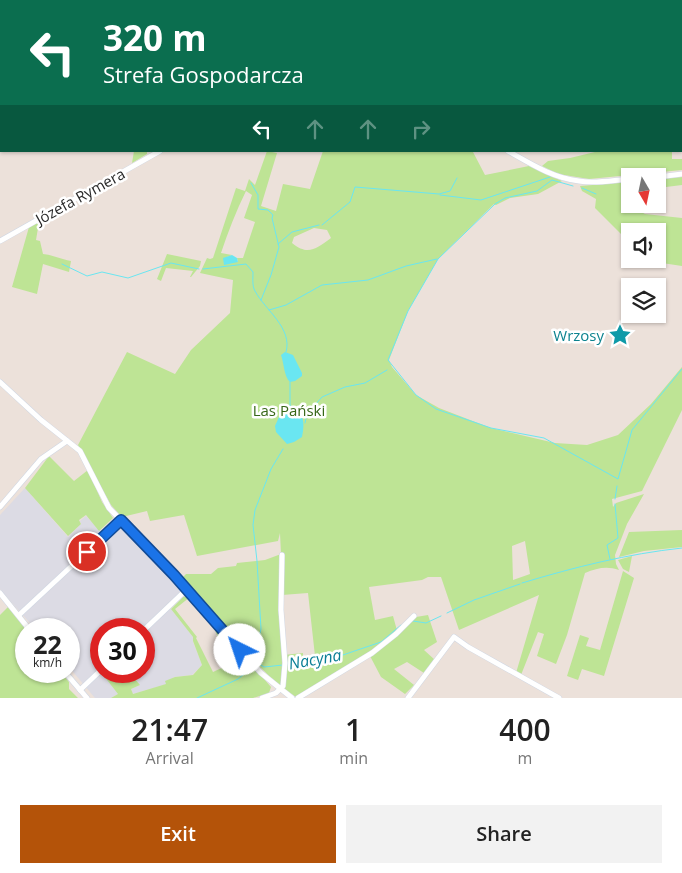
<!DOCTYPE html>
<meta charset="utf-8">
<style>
body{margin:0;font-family:"Open Sans",sans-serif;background:#f2f2f2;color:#222;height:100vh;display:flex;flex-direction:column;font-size:19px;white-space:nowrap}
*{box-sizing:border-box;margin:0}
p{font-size:16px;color:#767676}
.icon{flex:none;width:28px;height:28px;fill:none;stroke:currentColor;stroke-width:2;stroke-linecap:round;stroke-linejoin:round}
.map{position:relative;height:698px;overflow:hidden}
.details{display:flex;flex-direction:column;background:#fff;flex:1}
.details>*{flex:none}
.top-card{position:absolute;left:0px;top:0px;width:682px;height:152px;box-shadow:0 1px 4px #0004;background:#0b6e4f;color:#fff;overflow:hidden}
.needle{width:32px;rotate:171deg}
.buttons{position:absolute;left:621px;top:168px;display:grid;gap:10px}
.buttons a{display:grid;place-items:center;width:45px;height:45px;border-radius:0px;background:#fff;box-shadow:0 1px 4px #0004;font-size:25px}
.speed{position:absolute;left:15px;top:618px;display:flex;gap:10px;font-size:25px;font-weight:700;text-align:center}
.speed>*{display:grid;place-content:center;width:65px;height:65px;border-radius:50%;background:#fff;box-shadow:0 1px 4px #0004;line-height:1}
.speed small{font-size:12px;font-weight:400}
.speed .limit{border:8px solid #d22;background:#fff;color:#111}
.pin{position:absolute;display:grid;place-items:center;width:42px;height:42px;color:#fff;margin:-21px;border:2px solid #fff;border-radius:50%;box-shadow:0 1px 5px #0007}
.me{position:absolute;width:55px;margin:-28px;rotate:319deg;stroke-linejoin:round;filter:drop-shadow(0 0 4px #0008)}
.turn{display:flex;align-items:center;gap:18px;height:105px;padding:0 20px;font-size:22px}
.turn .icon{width:65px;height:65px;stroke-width:2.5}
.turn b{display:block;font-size:35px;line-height:42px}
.lanes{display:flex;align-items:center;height:48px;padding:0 20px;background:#0003;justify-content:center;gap:25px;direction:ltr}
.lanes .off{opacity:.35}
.eta{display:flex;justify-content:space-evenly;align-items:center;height:85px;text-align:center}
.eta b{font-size:30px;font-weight:600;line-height:35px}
.cta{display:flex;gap:10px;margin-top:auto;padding:10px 20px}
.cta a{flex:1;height:58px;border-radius:0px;background:#b45309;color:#fff;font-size:20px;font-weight:600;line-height:58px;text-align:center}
.cta a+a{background:#f2f2f2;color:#222}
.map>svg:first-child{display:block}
.industrial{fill:#dcdbe4}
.green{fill:#bee495;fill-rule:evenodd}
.water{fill:#6ae6f1}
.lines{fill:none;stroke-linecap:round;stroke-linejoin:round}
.stream{stroke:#6ae6f1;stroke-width:1}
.minor-casing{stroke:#d0d7e3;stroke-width:6}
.minor{stroke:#fff;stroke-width:5}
.route-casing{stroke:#114b97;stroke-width:12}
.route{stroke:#1a73e8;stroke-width:9}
.labels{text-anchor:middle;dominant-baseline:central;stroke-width:5;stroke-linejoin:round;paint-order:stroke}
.street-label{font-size:15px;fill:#292929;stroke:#fff}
.culture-label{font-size:15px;fill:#0d838f;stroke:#fff;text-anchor:end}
.park-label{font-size:15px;fill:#376718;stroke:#fff}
.water-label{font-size:16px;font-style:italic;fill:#0a7e95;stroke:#fff}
</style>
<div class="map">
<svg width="682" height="698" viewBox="0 0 682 698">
<rect width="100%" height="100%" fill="#ece1da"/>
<polygon class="industrial" points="25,488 68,537 81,524 80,521 86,516 106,537 118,526 123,527 181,586 181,591 163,608 171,609 193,637 193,642 202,665 192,675 174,677 167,684 133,694 131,689 140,685 128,671 144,671 144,629 101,629 101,671 109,671 105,676 118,694 111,698 95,698 69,667 69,629 35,629 0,589 0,515"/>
<g class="green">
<polygon points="44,0 179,0 179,1 43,1"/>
<polygon points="134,151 147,151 147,154 132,163"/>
<path d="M267 151 277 153 261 206 276 211 283 184 310 189 323 151H475L473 152 485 175 529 166 562 181 538 194 510 198 496 205 494 204 438 259 408 311 389 360 392 367 416 395 439 408 491 428 555 443 587 445 618 435 651 404 682 367V410L642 491 612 499 613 507 616 503 644 494 627 524 615 555 616 564 619 570C607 566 597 568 585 573L567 635 556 664 537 656 544 634 538 632 521 675 516 673 539 595 459 630 441 577H428L422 580 369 587 375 620 393 616 398 634 416 617 428 615 437 642 424 650 435 660 424 673 407 662 394 669 414 685 405 694 381 677 370 656 296 697C268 679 246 652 223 628L225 627 183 577 186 574H211L218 568 236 566 237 563 265 560 281 554 280 533 278 541 197 556 184 515 150 521 147 511 122 517 111 505 78 445 127 352 175 374 191 350 230 313 233 280 200 273 207 258 210 259 213 258 236 188 245 191 249 179 255 185ZM246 191 252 195 244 218 255 222 243 258H237L238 262 227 257 232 255 221 253C228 232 236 211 246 191ZM314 228 327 230 331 238C316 249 308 256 292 243L294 237ZM525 541 530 574 513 580 512 546ZM308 593 315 656 303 658V653L283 655 282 595Z"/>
<polygon points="599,151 672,151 672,159 682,159 682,170 589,179 558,174 542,166 548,161 570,158"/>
<polygon points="682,177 682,185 658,188 658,179"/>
<polygon points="630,182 630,191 624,192 621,201 645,214 682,218 682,266 662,263 654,259 658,259 658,231 630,231 630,243 595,208 596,199 582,191 580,186"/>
<path d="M39 222 36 240 40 241 43 254C53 255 61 259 71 261L69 272 43 264 37 294 12 287 29 227Z"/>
<polygon points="167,254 201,261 200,266 191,277 190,277 193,271 166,268 161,281 157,279"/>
<polygon points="49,456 74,481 88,470 102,502 113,518 99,531 86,515 79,520 81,524 68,536 25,488"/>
<polygon points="682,530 682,547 644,551 619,557 629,532"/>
<polygon points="632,556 629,572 623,569 618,560"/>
<polygon points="623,571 634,578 604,676 582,669 578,680 567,676 580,635 589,638 586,646 600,650"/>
<polygon points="187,596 190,597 175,609 197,637 196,638 213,672 228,665 215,630 215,622 271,687 269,693 253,698 111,698 118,694 104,676 109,671 128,671 140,685 131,689 133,694 166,684 165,681 175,677 193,675 202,665 193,641 193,637 171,609 183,597"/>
<polygon points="8,607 26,629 26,671 60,671 69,682 69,689 78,698 0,698 0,615"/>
</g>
<g class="water">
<polygon points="232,255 237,258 238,262 224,265 223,258"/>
<path d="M285 352 293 355 302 373V376L295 381 290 382C284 377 284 363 281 355Z"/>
<path d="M290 405C304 414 305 421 302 437L294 442 287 444 276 432 275 426 279 417Z"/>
</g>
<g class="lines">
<g class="stream">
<polyline points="115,1 115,0"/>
<polyline points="251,183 258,195 258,209 268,210 273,215 272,218 279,247 271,275 261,300"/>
<polyline points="573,186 552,180 537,191 505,198 495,204 438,259 408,311 388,360 416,395 436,409 491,428 544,438 618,479 632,430 682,369"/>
<polyline points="582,188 596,194"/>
<polyline points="440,195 481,200 550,177"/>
<polyline points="322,225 350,202 355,187 439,194 450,191 457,178"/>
<polyline points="278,244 292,232 319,225"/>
<polyline points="62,264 87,276 102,272 128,278 171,263 199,269"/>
<path d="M203 269 246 264 253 272C253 278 252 286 255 291 265 310 293 328 286 352"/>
<polyline points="269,310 286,305 322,285 368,280 406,266 437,259"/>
<polyline points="290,382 290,405"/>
<polyline points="305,423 307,414 322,397 345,387 365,383 387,370"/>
<polyline points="615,499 617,486"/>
<polyline points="610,559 607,545 618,538 615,504"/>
<path d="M522 583C575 567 627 554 682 548"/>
<polyline points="447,613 474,600 520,584"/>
<polyline points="413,621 426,623 441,616"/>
<polyline points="258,663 255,653 261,629 257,561 253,525 255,510 271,469 283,449"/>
<polyline points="258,663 264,667 283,665"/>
<polyline points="287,664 337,657 381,642 401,625"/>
<polyline points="197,698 238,679 254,666"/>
</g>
<defs>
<g id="minor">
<polyline points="201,0 201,1"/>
<polyline points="20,1 20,0"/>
<polyline points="0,13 1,8"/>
<path d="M508 151C531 164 553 178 579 181 596 184 613 180 630 179"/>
<polyline points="658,177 682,174"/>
<polyline points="0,241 160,151"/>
<polyline points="0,382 41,420 80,451 109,508 174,575 261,673 292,698"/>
<polyline points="0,507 41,459 67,441"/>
<polyline points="0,593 29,629"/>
<polyline points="19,615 121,520"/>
<polyline points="144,630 187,589"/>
<polyline points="64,671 87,698"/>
<polyline points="80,690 101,670"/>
<polyline points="262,698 276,693 283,686 285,663 281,610 282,555"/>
<polyline points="298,698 372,653 396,634 414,616"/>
<polyline points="408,698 454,637 468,647 559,698"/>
</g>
</defs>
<use href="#minor" class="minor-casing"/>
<use href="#minor" class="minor"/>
</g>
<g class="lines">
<defs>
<polyline id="route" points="87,552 121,520 174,575 240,650"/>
</defs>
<use href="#route" class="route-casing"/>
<use href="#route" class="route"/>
</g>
<defs>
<symbol id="sight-bare" viewBox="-9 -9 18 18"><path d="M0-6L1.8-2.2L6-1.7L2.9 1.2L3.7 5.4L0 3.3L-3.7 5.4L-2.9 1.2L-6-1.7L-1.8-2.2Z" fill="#0f9aa8" stroke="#fff" stroke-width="2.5" paint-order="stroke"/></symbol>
</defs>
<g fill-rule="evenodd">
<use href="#sight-bare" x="604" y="319" width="32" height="32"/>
</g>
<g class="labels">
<g class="street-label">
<text transform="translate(80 196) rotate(-29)">Józefa Rymera</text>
</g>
<g class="culture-label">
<text x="604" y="335">Wrzosy</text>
</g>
<g class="park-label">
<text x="289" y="410">Las Pański</text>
</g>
<g class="water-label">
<text transform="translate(315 659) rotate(-10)">Nacyna</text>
</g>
</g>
</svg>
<div class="buttons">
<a><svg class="needle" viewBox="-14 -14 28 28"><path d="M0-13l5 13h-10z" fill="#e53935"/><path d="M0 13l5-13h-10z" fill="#767676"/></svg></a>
<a><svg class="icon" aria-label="sound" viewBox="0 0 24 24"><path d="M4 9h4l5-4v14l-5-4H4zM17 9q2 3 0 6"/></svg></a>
<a><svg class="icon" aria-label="layers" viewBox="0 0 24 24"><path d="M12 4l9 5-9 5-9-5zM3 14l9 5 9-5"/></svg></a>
</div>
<div class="speed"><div>22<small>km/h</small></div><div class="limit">30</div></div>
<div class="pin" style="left:87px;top:552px;background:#d93025"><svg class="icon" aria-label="arrive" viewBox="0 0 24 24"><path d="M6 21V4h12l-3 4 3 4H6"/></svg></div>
<svg class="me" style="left:240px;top:650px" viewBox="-20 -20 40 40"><circle r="19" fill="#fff"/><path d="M0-13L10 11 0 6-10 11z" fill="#1a73e8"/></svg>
<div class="top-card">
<div class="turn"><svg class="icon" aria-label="left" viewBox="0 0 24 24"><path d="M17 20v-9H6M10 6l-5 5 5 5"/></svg><div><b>320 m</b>Strefa Gospodarcza</div></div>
<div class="lanes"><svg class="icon" aria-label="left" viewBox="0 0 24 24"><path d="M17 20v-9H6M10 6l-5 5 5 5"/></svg><svg class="icon off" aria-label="ahead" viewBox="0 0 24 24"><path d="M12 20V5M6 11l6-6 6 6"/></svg><svg class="icon off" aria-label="ahead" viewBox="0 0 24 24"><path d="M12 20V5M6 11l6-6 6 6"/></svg><svg class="icon off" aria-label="right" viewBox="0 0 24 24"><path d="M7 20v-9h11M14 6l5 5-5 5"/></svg></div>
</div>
</div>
<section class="details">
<div class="eta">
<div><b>21:47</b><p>Arrival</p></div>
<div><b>1</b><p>min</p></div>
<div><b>400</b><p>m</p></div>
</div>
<div class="cta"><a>Exit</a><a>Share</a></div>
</section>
